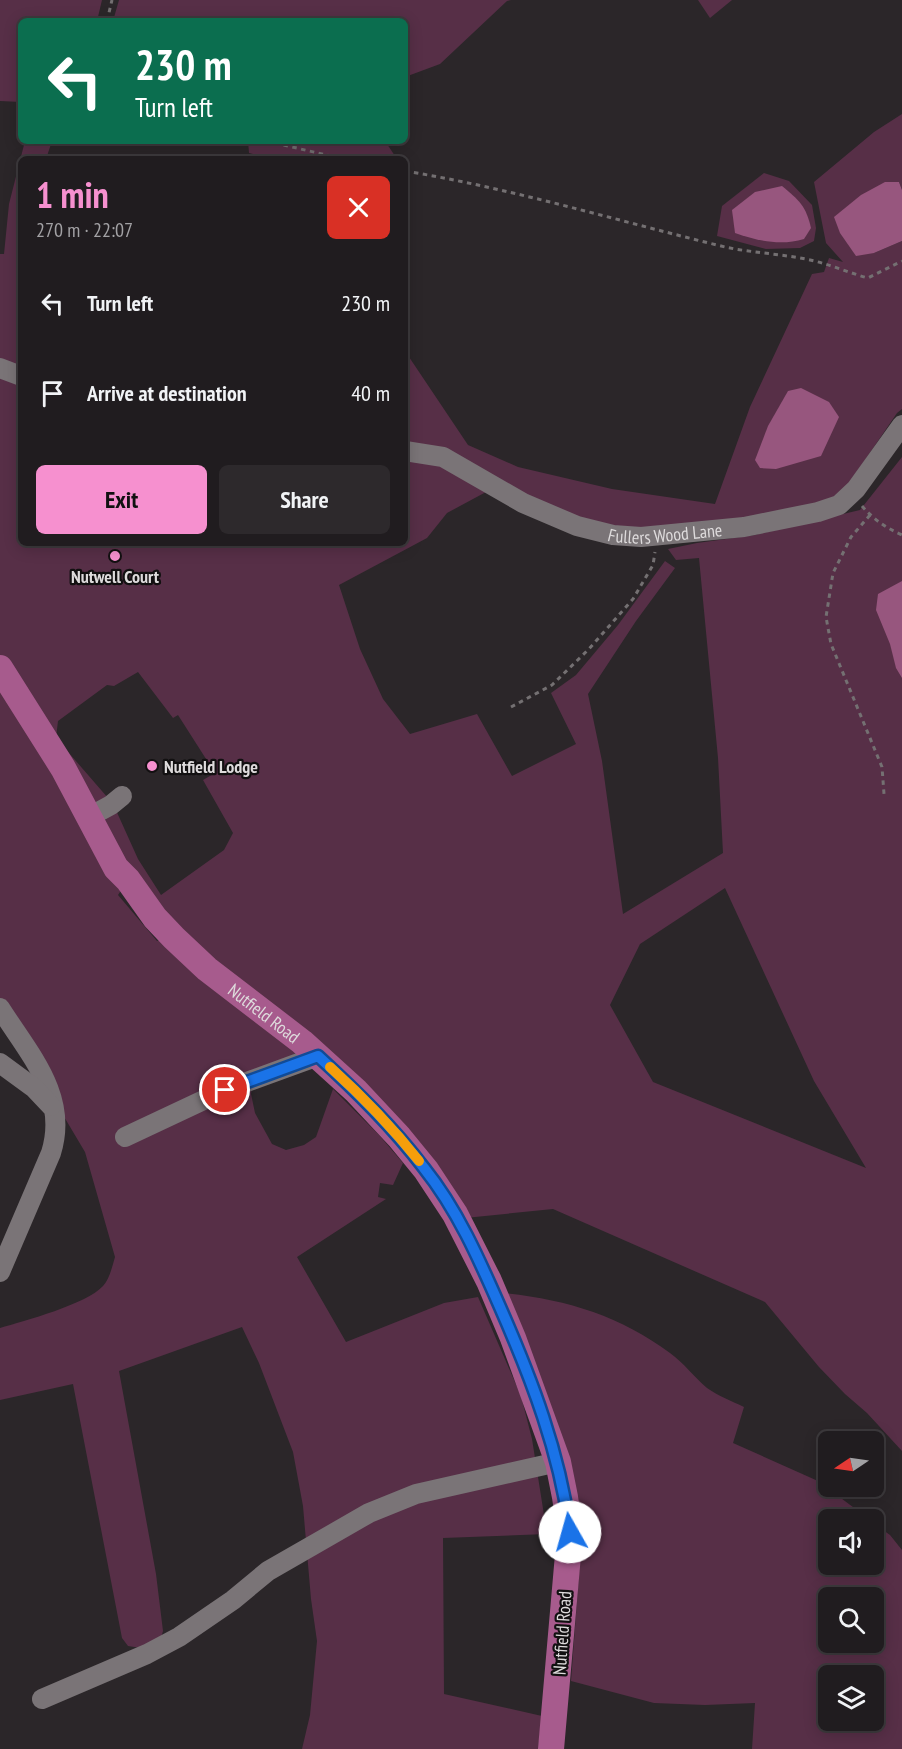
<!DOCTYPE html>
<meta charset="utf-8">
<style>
body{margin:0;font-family:"PT Sans Narrow",sans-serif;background:#2d292c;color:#f1f3f6;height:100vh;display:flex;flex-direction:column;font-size:22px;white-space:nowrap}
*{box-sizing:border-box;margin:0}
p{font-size:20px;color:#a2a1a4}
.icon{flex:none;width:33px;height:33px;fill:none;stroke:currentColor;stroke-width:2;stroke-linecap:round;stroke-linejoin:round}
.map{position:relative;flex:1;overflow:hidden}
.panel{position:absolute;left:18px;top:156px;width:390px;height:390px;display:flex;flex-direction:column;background:#201c1f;border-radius:9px;box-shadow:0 3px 15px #0003,0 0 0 2px #3d3a3d}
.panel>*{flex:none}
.guide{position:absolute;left:18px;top:18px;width:390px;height:126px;border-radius:9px;box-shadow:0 3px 15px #0003,0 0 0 2px #3d3a3d;background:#0b6e4f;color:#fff;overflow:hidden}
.needle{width:39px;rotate:257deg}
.fabs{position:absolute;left:818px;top:1431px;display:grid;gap:12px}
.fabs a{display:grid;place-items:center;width:66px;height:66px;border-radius:9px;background:#201c1f;box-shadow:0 3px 15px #0003,0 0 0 2px #3d3a3d;font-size:30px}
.pin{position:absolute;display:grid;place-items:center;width:51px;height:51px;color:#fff;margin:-26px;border:3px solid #fff;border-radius:50%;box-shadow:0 2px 6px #0007}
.me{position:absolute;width:66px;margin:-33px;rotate:353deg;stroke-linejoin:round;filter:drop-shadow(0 0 4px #0008)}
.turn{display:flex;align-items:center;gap:21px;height:126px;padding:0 18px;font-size:27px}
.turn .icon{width:78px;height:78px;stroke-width:2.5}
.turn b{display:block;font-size:42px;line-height:51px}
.round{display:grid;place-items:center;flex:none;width:63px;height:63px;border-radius:9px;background:#2d292c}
.summary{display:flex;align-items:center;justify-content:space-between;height:102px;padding:0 18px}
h1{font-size:36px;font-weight:600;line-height:45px;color:#f690cf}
.cta{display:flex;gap:12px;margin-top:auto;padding:12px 18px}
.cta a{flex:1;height:69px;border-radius:9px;background:#f690cf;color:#111;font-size:24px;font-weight:600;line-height:69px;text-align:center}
.cta a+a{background:#2d292c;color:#f1f3f6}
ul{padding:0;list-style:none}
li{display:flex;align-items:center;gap:18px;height:90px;padding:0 18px}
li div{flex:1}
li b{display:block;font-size:22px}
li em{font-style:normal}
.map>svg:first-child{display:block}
.green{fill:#572f47;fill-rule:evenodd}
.water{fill:#97567e}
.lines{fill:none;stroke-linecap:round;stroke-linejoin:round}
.path{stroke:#747072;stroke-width:3;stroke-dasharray:4.5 4.5;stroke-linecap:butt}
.minor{stroke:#7a7477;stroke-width:20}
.major{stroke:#a75b8d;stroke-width:26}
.route-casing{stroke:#114b97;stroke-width:15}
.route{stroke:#1a73e8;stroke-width:10}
.slow{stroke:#f59e0b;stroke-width:10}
.poi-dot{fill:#f690cf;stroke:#121011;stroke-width:2}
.labels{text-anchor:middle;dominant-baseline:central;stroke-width:4.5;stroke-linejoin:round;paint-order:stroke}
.street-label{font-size:18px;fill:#dedbdc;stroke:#121011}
.poi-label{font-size:18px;font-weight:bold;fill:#dedbdc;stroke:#121011}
</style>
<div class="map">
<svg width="902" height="1749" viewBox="0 0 902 1749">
<rect width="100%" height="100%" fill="#2b2629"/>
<g class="green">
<polygon points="0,0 102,0 97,21 21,21 21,102 0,101"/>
<polygon points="119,0 511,0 507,1 440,64 405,77 405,21 113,21"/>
<polygon points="698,0 732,0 710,18"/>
<polygon points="902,114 902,190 899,182 874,253 902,241 902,409 897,413 848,485 830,503 789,513 652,528 606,527 568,515 405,444 405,351 468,445 518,467 612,489 715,504 750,407 812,274 824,272 829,258 843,262 826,243 814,182 874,132"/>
<polygon points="25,141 52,141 46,159 21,159 21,366 0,359 0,254 4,254 9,204"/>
<polygon points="248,141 385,141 397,159 273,159 249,153"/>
<polygon points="764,173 789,181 812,205 816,228 814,241 800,248 766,249 717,236 722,206"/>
<path d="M0 374 21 381V543H405V458L438 464 486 492 447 513 427 538 339 585 360 649 383 699 410 734 477 714 512 776 576 744 551 693 576 675 618 625 665 561 675 568 636 621 588 694 602 761 623 914 723 853 718 758 699 558 676 560 668 549 697 543 755 535 860 510 902 457V1451L867 1413 845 1394 819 1367 765 1302 553 1209 465 1218 248 989 160 912 121 856 104 821 115 808 138 859 161 895 224 850 233 833 203 780 215 773 178 715 173 718 138 672 114 686 107 685 58 721 56 738 108 798 93 804 0 658ZM725 888 814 1081 866 1168 653 1082 610 1005 640 944Z"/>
<path d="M0 669 128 880 118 895 157 941 167 939 296 1053 253 1082 251 1094 255 1113 272 1144 286 1150 304 1145 316 1137 333 1089 379 1135 403 1163 393 1185 380 1183 378 1197 386 1199 297 1257 346 1342 444 1303 478 1297 521 1396 532 1439 547 1534 443 1538 444 1694 542 1716 538 1749H302L310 1715 317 1641 311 1599 303 1506 293 1452 259 1363 242 1327 119 1371 156 1574 163 1631 160 1641 141 1648 128 1646 122 1638 73 1384 0 1400V1328C24 1321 87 1304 103 1286 110 1278 112 1267 115 1257L85 1152 0 1009Z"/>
<path d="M504 1293C565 1299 621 1316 670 1353 684 1363 694 1377 707 1388 718 1396 732 1401 744 1407L733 1443 818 1481 869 1519 828 1520V1564H873V1523L890 1535 902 1550V1749H752L755 1703 705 1705 654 1703 571 1681 582 1534ZM828 1598H873V1642H828ZM828 1676H873V1720H828Z"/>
</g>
<g class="water">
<polygon points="885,182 899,182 902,190 902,241 874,253 856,256 840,233 834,217 861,195"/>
<path d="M782 186C799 200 806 206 811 228L804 239C781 246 758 241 735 233L732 210 755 192Z"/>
<polygon points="801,388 829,402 839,417 821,456 776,469 760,468 755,460 768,426 788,391"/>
<polygon points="902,581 902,678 896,668 890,644 876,610 878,594"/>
</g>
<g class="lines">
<g class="path">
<polyline points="107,21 112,0"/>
<polyline points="266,141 344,159"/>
<path d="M405 171C514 189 618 221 725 247 757 254 794 254 825 264 839 268 853 274 868 278L902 261"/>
<path d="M862 506C873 519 886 528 902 535"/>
<polyline points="870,515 851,537 833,573 826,617 831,644 882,767 884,794"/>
<polyline points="511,707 552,685 589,649 633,599 653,565 655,552"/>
</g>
<g class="minor">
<polyline points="0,368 21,376"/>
<path id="s1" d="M405 451 443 457 523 503 577 526 613 535 641 537 744 527 818 512 839 505 856 489 902 425"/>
<polyline points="89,817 111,805 122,796"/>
<path d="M0 1008C29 1054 69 1096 51 1153L0 1272"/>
<polyline points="0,1063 34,1088 51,1106"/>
<polyline points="125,1137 225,1090 318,1056"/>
<polyline points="42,1699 147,1654 179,1637 233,1600 268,1571 369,1513 416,1494 558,1462"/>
</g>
<path class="major" id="s2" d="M0 668 63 768 116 868 128 880 155 918 174 938 207 969 302 1042 356 1091 399 1137 426 1170 455 1214 489 1281 513 1338 558 1462 565 1497 570 1532 551 1749"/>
</g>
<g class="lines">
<defs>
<path id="route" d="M225 1090 318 1056C356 1091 393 1127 424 1168 457 1209 479 1259 500 1307 532 1380 560 1453 570 1532"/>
</defs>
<use href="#route" class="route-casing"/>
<use href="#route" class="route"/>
<path class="slow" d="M330 1067C362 1096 392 1127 419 1161"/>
</g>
<g class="poi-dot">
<circle cx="115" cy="556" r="6"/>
<circle cx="152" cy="766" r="6"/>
</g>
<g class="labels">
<g class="street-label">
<text stroke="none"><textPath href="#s1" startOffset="279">Fullers Wood Lane</textPath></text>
<text stroke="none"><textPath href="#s2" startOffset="440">Nutfield Road</textPath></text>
<text transform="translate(562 1633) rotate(-86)">Nutfield Road</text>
</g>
<g class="poi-label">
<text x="115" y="576">Nutwell Court</text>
<text x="164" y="766" text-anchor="start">Nutfield Lodge</text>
</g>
</g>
</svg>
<div class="fabs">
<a><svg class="needle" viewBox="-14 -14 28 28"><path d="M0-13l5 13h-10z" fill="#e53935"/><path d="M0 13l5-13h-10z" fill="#a2a1a4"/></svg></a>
<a><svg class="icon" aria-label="sound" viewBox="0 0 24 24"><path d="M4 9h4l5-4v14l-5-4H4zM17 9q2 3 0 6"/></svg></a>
<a><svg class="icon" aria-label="search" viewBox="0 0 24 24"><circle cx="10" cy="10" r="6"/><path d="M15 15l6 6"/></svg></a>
<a><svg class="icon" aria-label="layers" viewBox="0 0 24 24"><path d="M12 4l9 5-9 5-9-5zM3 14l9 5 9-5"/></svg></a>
</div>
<div class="pin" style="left:225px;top:1090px;background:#d93025"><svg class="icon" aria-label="arrive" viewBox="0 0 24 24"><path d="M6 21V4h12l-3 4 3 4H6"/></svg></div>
<svg class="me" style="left:570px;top:1532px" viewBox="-20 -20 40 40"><circle r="19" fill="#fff"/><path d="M0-13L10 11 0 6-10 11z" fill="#1a73e8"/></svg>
<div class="guide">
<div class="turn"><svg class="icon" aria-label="left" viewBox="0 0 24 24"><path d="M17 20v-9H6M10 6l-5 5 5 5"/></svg><div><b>230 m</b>Turn left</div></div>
</div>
<section class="panel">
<div class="summary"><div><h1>1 min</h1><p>270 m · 22:07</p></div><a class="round" style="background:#d93025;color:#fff"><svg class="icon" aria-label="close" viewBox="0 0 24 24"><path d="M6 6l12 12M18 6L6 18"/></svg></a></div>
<ul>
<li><svg class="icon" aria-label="left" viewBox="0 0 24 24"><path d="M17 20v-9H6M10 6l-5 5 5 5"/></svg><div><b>Turn left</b></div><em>230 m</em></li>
<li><svg class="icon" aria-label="arrive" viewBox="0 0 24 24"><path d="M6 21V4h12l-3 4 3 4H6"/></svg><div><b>Arrive at destination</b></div><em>40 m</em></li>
</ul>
<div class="cta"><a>Exit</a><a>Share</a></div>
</section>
</div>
